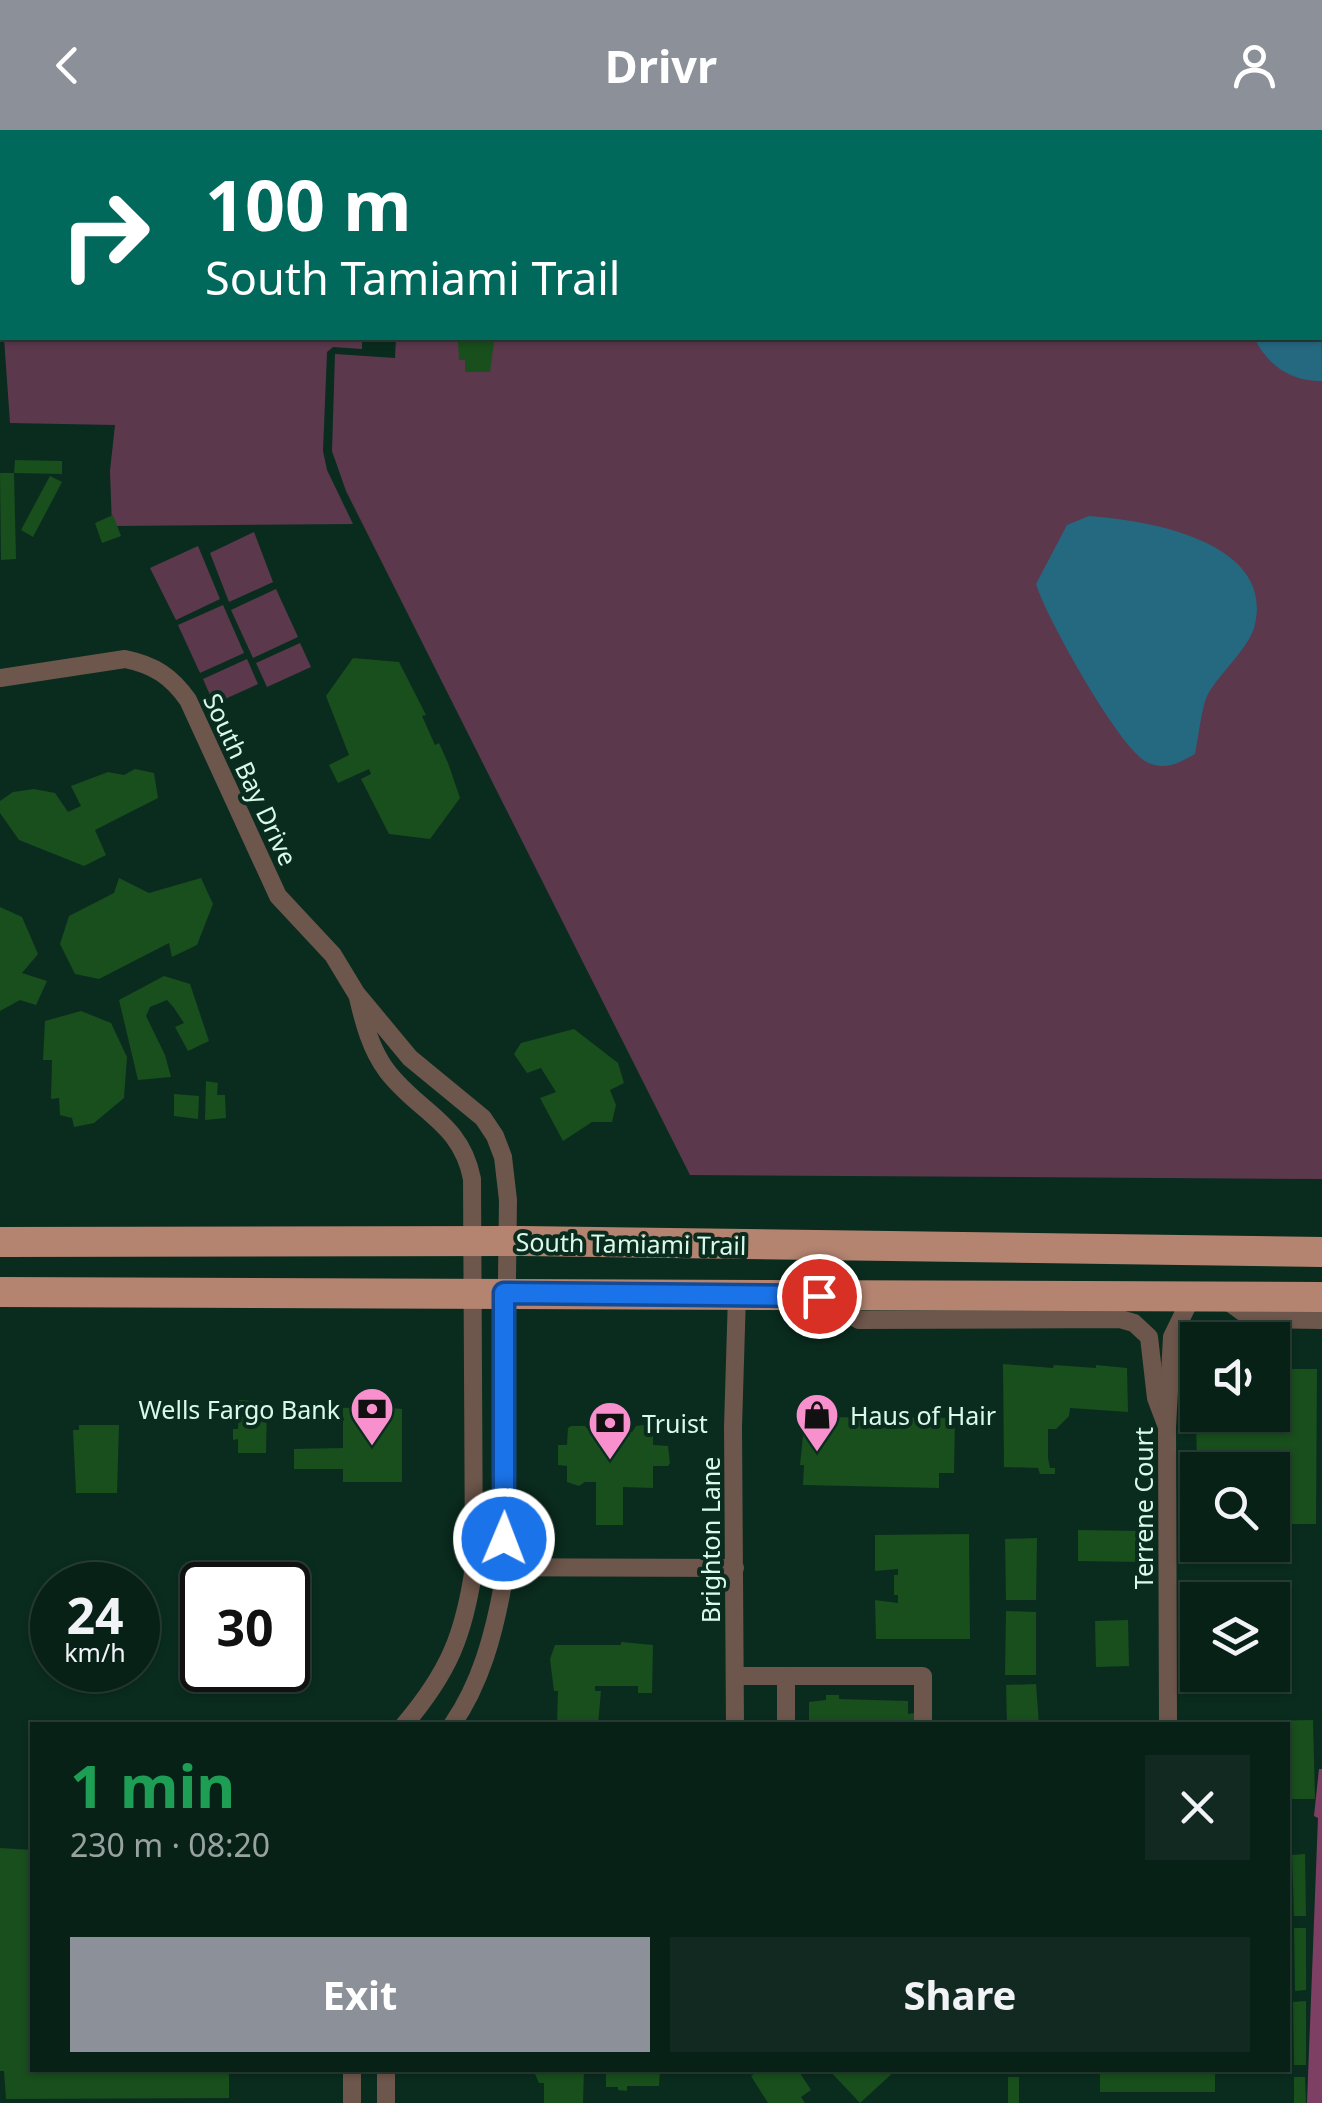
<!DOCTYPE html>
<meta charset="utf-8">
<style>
body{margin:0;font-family:"Noto Sans",sans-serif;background:#112920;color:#f1f3f6;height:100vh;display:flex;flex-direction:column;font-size:38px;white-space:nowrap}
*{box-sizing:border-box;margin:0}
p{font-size:32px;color:#98a3a1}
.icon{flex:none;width:55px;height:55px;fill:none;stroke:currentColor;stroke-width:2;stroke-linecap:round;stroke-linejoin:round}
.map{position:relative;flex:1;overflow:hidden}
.details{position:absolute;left:30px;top:1592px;width:1260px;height:350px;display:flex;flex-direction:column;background:#082117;border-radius:0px;box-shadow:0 2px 8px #0004,0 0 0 2px #293e36}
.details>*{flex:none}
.top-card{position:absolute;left:0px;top:0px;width:1322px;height:210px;box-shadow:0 2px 8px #0004,0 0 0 2px #293e36;background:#00695c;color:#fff;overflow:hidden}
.fabs{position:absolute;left:1180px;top:1192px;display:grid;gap:20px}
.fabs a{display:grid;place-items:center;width:110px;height:110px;border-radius:0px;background:#082117;box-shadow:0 2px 8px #0004,0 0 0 2px #293e36;font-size:50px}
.speed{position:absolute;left:30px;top:1432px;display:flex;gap:20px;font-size:50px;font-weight:700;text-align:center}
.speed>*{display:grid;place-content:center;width:130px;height:130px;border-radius:50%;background:#082117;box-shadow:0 2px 8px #0004,0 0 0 2px #293e36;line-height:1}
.speed small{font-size:25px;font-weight:400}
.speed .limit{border:5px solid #111;border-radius:15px;background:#fff;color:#111}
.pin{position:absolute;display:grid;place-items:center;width:85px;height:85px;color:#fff;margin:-42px;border:5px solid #fff;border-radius:50%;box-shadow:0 2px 10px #0007}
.me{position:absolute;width:110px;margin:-55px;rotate:1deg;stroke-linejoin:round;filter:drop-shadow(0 0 8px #0008)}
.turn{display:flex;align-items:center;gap:35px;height:210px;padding:0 40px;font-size:45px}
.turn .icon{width:130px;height:130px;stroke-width:2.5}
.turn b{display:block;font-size:70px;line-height:85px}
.round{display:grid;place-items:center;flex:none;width:105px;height:105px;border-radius:0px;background:#112920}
.overview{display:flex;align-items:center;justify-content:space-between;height:170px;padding:0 40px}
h1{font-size:60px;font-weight:700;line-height:75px;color:#1e9e55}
.button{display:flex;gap:20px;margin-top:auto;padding:20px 40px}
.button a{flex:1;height:115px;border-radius:0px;background:#8c9099;color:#fff;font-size:40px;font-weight:700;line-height:115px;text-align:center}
.button a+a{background:#112920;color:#f1f3f6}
header{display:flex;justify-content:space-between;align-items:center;height:130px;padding:0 40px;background:#8c9099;color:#fff;font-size:45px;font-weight:700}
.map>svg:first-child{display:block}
.green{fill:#5c384d}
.forest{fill:#7d4064}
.water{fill:#256981}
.building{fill:#194e1d}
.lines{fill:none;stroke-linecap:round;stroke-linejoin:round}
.street{stroke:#6d564b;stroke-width:18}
.primary{stroke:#b48470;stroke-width:30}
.route-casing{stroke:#114b97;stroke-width:25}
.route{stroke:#1a73e8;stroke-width:18}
.labels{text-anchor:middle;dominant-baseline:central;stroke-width:8;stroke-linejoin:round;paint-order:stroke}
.street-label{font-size:25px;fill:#daf9ea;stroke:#0a2c1f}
.poi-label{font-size:25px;fill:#daf9ea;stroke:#0a2c1f;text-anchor:start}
</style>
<header><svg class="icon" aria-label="back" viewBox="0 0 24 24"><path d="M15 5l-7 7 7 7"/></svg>Drivr<svg class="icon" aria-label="person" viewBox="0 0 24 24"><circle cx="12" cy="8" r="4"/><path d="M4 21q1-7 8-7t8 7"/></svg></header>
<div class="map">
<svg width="1322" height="1973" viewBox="0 0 1322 1973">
<rect width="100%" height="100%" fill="#0a2c1f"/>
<g class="green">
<polygon points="17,0 355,0 9,2"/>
<polygon points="363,0 1322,0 1322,1049 690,1045 346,361 332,321 335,224 395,228 396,208 1320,208 1320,2 363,2"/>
<polygon points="4,208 362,208 362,219 333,217 327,222 323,321 327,340 353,394 112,396 110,341 115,295 10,293"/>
<polygon points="254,402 273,452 229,472 210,423"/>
<polygon points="198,416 220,469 176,490 150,438"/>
<polygon points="276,459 298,507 253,528 231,480"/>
<polygon points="223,475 244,523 200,543 178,495"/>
<polygon points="300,513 311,537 267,557 256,533"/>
<polygon points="247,529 258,554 214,574 203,549"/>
</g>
<polygon class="forest" points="1319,1639 1322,1639 1322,1973 1307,1973 1318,1688 1314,1686"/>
<g class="water">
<path d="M1320 125 1322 251C1290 251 1269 236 1254 208H1320Z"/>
<path d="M1089 386C1147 390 1274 411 1255 494 1251 516 1219 544 1208 564 1202 574 1198 610 1195 624 1179 633 1163 642 1145 631 1117 614 1046 487 1036 454L1067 395Z"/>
</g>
<g class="building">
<polygon points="464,208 489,208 489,212 494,212 490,242 465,242 465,230 459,230 458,212 464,212"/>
<polygon points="15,330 62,331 62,344 14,343"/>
<polygon points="0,343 14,343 16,429 1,430"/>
<polygon points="50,346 62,352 33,407 21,400"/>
<polygon points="113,385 121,406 102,413 95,393"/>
<polygon points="353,528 399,532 426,585 422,586 435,615 439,613 448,633 460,668 430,709 389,704 361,649 371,644 369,639 338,653 329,635 349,625 326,566"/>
<polygon points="135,639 154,643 158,668 95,700 106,725 84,736 19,710 0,683 0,671 13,662 34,659 55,663 68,682 81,676 71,656 108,642 124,645"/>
<polygon points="119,748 149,763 201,748 213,774 197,815 172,827 169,813 99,849 75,844 60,814 69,786 114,763"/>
<polygon points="0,777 22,787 38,824 22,843 47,851 36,875 20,870 0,881"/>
<polygon points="164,846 190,854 209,911 188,921 175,897 184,893 174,878 167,870 150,877 146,886 165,925 171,947 138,950 119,870"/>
<polygon points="81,881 111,893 127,927 124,968 94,993 74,997 72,988 60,985 59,968 51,969 52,930 43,930 45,891"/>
<polygon points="574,899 618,933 624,953 610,960 616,975 612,992 592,992 563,1011 540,968 556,962 541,938 527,943 514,924 521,913"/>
<polygon points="206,951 218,953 217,965 225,965 226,988 205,990"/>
<polygon points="174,964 199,966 198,989 174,986"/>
<polygon points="1003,1234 1053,1238 1054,1235 1096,1238 1096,1235 1127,1238 1128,1282 1070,1278 1069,1286 1056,1299 1048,1299 1048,1328 1050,1338 1055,1338 1055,1344 1040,1344 1038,1338 1004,1337"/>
<polygon points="1272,1239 1317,1239 1316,1394 1272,1394 1272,1340 1197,1340 1196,1285 1272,1285"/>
<polygon points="239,1270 267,1272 266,1323 238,1323 238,1309 233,1310 233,1299 238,1299"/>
<polygon points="382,1277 402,1279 402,1352 343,1352 343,1339 294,1339 294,1319 343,1318 343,1278"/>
<polygon points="805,1287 955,1288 954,1343 939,1343 939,1358 803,1355 804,1335 800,1335"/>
<polygon points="79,1295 119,1295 117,1363 76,1363 73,1300 79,1300"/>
<polygon points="644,1295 653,1299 653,1315 668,1316 670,1333 668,1336 653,1336 653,1358 623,1357 623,1395 596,1395 596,1352 585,1352 579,1356 567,1352 567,1336 558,1335 558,1315 567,1315 568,1298 571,1296 585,1296 589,1301 600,1301 600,1298 632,1302 636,1296"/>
<polygon points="1078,1400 1141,1401 1141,1432 1078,1431"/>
<polygon points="969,1404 970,1509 876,1509 875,1470 898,1473 898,1465 894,1465 894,1445 898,1445 898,1439 875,1441 875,1405"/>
<polygon points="1037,1408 1036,1470 1006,1470 1005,1409"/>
<polygon points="1006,1481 1036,1482 1036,1545 1005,1545"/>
<polygon points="1128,1490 1129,1536 1096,1537 1095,1491"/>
<polygon points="621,1512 653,1515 652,1563 638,1563 638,1556 595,1556 595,1561 601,1561 598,1595 557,1595 558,1561 554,1561 550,1529 555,1515 621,1515"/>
<polygon points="1036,1554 1039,1595 1007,1595 1006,1555"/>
<polygon points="826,1565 839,1565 839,1569 908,1571 908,1584 914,1583 914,1590 908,1590 908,1594 893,1595 809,1595 809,1572 826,1570"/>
<polygon points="1313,1590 1315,1669 1288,1669 1288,1595 1263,1595 1263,1591"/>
<polygon points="0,1718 32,1720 32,1940 229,1940 229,1968 6,1969 4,1941 0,1941"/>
<polygon points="1305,1724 1306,1786 1294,1786 1292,1725"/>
<polygon points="1294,1798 1306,1798 1306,1860 1295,1861"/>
<polygon points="1306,1871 1306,1935 1294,1935 1293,1872"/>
<polygon points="499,1940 584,1940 583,1973 544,1973 544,1953 539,1953 535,1944 499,1943"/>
<polygon points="606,1940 660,1940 659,1956 627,1956 627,1961 618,1960 618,1957 606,1957"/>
<polygon points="760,1940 798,1940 811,1960 801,1967 805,1973 768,1973 751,1946"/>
<polygon points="829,1940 896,1940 860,1973"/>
<rect x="1100" y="1940" width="115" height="22"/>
<rect x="1008" y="1947" width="11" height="26"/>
<polygon points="1294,1947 1305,1947 1306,1973 1294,1973"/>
</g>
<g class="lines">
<g class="street">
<path d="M0 548 125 529C154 535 171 546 188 570L278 766 333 825 356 863 410 928 483 988 495 1006 503 1027 508 1070 503 1454C494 1504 481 1553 452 1595"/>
<path d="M358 868C364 893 371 920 387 941 419 983 461 992 472 1049L474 1437C464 1505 449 1542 404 1595"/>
<polyline points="824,1169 859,1190 1120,1189 1134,1193 1149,1207 1156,1268 1167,1297"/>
<polyline points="1226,1170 1252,1189 1322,1190"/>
<polyline points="474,1437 735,1438"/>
<polyline points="735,1546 923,1546 923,1595"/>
<polyline points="735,1595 733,1297 737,1165"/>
<polyline points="786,1595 786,1546"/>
<polyline points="1168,1595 1167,1297 1172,1207 1192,1166"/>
<polyline points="352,1940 352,1973"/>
<polyline points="386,1940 386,1973"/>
</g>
<g class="primary">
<polyline points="0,1112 523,1111 1322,1122"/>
<polyline points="0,1162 1322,1167"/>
</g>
</g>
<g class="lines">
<defs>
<polyline id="route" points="504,1409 504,1163 819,1166"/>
</defs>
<use href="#route" class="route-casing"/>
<use href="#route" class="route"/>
</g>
<defs>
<symbol id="bank-pin" viewBox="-11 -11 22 30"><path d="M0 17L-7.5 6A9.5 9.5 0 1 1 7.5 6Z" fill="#f790cd" stroke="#0a2c1f"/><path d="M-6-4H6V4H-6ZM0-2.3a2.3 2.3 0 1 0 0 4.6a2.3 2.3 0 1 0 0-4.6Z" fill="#111"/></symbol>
<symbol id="shop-pin" viewBox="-11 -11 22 30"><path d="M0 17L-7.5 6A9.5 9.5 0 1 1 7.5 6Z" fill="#f790cd" stroke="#0a2c1f"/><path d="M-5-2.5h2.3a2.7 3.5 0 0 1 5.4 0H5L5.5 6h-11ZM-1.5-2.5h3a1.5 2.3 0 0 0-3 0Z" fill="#111"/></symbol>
</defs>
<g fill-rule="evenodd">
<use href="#bank-pin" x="347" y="1254" width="50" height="68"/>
<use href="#shop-pin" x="792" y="1260" width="50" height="68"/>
<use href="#bank-pin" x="585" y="1268" width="50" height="68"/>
</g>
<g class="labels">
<g class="street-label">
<text transform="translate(251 649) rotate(65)">South Bay Drive</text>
<text transform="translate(631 1113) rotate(1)">South Tamiami Trail</text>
<text transform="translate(1143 1378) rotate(-90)">Terrene Court</text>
<text transform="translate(710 1410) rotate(-90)">Brighton Lane</text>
</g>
<g class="poi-label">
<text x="340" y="1279" text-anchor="end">Wells Fargo Bank</text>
<text x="850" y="1285">Haus of Hair</text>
<text x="642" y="1293">Truist</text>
</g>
</g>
</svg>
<div class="fabs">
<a><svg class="icon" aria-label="sound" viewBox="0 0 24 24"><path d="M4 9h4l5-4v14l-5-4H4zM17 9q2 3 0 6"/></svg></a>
<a><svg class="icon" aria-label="search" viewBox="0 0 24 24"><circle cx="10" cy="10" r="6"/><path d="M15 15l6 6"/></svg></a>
<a><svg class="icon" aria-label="layers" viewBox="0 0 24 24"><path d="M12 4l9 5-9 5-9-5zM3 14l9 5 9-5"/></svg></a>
</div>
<div class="speed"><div>24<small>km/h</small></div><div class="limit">30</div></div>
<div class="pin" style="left:819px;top:1166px;background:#d93025"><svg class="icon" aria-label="arrive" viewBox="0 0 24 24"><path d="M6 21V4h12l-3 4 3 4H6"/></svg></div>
<svg class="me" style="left:504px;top:1409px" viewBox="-20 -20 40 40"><circle r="17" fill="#1a73e8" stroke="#fff" stroke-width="3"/><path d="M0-11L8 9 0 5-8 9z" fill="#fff"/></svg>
<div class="top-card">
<div class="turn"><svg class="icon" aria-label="right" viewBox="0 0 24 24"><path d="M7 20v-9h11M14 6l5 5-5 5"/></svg><div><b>100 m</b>South Tamiami Trail</div></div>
</div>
<section class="details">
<div class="overview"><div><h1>1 min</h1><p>230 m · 08:20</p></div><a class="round"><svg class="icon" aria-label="close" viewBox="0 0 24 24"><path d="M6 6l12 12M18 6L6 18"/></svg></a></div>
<div class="button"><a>Exit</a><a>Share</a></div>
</section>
</div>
